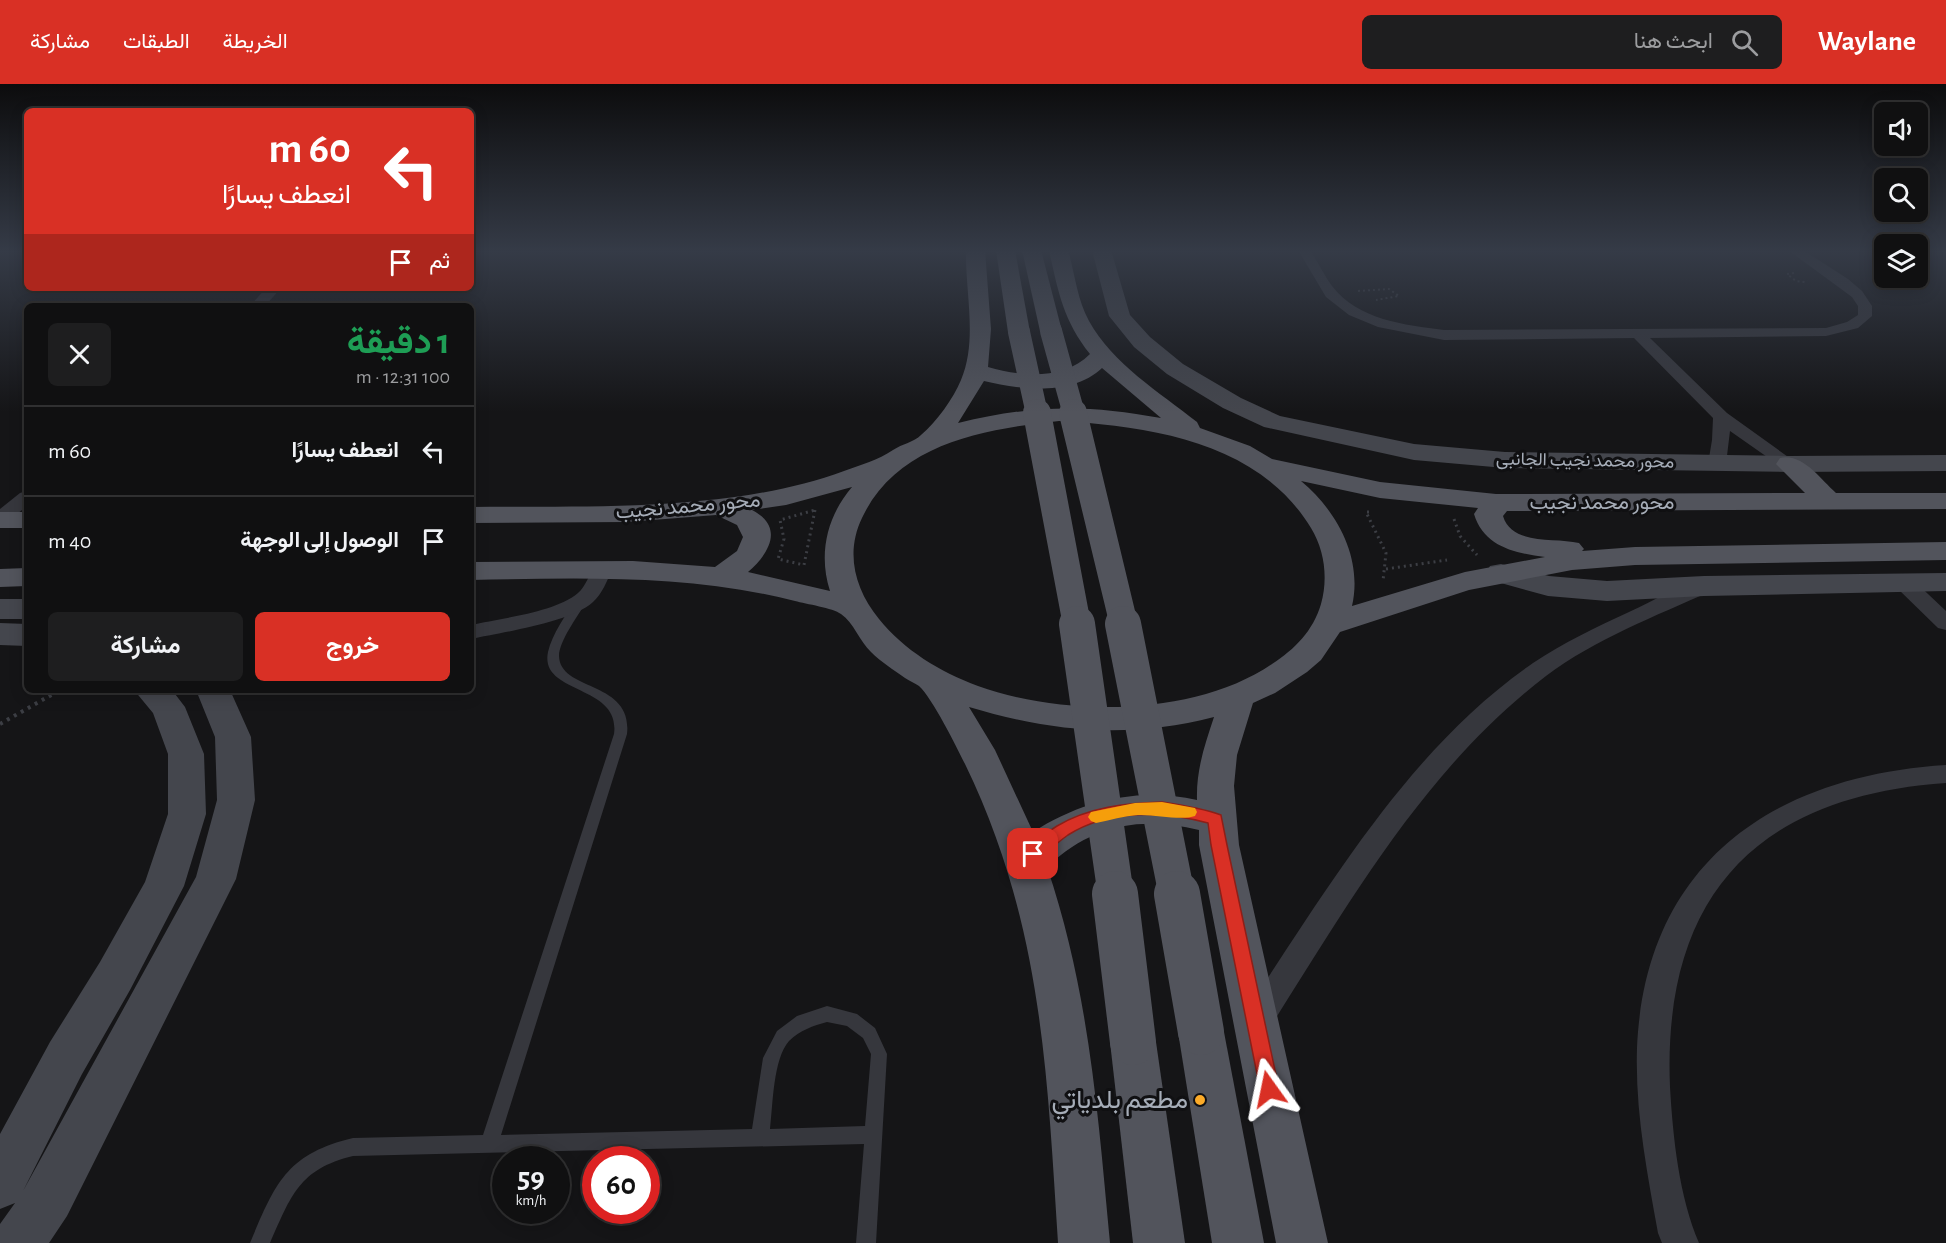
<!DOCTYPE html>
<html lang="ar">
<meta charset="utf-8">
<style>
body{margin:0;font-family:"Alegreya Sans",Vazirmatn,sans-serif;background:#1e1e1f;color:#f1f3f6;direction:rtl;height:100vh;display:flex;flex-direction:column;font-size:22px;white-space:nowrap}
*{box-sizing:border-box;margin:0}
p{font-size:20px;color:#9c9d9f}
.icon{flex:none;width:33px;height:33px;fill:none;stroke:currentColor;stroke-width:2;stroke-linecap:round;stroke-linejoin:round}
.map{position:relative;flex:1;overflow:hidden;direction:ltr}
.sheet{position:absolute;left:24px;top:219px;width:450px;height:390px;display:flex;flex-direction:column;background:#101011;border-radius:9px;box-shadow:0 3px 15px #0003,0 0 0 2px #303031;direction:rtl}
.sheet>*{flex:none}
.guide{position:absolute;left:24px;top:24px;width:450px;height:183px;border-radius:9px;box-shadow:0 3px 15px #0003,0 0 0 2px #303031;direction:rtl;background:#d93025;color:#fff;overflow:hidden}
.controls{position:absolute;left:1874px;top:18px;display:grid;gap:12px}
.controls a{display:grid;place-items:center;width:54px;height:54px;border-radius:9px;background:#101011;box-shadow:0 3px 15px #0003,0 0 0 2px #303031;font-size:30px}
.speed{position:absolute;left:492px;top:1062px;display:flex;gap:12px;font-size:30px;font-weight:700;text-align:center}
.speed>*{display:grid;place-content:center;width:78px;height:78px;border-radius:50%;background:#101011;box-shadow:0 3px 15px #0003,0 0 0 2px #303031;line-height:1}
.speed small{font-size:15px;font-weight:400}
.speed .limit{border:9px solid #d22;background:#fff;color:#111}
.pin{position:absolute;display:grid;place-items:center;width:51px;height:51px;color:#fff;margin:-26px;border-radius:12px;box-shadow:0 3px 9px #0006}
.me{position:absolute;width:66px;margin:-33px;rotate:348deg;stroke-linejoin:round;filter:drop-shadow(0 0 4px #0008)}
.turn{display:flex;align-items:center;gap:21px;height:126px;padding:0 24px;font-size:27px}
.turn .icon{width:78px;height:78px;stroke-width:2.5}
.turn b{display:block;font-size:42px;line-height:51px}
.then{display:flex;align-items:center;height:57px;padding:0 24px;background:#0003;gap:12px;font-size:22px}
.round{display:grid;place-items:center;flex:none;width:63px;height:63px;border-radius:9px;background:#1e1e1f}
.head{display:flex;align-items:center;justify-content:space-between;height:102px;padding:0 24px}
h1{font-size:36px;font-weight:700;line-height:45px;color:#1e9e55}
.action{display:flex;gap:12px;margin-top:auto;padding:12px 24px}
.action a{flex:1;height:69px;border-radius:9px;background:#d93025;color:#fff;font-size:24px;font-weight:700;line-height:69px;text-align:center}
.action a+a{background:#1e1e1f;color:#f1f3f6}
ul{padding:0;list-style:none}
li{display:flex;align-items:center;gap:18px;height:90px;padding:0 24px;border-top:2px solid #303031}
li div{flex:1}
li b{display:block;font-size:22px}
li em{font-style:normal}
header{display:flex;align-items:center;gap:36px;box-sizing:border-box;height:84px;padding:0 30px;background:#d93025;color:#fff}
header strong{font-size:28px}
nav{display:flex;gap:33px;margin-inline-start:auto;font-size:21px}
.search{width:420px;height:54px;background:#1e1e1f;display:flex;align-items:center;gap:15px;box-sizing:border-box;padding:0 21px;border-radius:9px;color:#9c9d9f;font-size:22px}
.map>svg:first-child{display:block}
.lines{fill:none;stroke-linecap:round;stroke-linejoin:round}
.path-far2{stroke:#3c3e44;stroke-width:2;stroke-dasharray:2 3;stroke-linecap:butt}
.path-far1{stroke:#3c3e44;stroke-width:3;stroke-dasharray:2 4;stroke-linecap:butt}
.path{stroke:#3c3e44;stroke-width:4;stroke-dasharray:3 5;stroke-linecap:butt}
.lane{fill:#36373d;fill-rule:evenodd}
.street{fill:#36373d;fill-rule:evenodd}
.secondary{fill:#44464d;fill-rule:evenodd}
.primary{fill:#52545c;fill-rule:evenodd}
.primary-bridge-far3{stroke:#52545c;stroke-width:22}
.primary-bridge-far2{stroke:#52545c;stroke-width:28}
.primary-bridge-far1{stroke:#52545c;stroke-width:36}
.primary-bridge{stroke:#52545c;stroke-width:46}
.route{fill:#d93025;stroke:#8d1f18;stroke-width:1.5}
.slow{fill:#f59e0b}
.poi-dot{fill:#fcab28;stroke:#101012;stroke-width:2}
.labels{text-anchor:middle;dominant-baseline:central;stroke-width:6;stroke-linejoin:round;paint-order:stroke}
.far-street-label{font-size:18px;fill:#a6adb8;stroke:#101012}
.street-label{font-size:21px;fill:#a6adb8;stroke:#101012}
.near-poi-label{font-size:26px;fill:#a6adb8;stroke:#101012;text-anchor:end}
</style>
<header>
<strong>Waylane</strong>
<div class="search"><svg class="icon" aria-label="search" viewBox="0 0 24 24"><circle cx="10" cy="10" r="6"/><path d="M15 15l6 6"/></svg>ابحث هنا</div>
<nav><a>الخريطة</a><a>الطبقات</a><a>مشاركة</a></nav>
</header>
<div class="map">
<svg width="1946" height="1159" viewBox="0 0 1946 1159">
<rect width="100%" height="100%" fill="#151517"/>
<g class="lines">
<g class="path-far2">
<polyline points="1794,189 1787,190 1796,197 1805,198"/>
<polyline points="1358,207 1389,205 1399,212 1376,216"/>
</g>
<g class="path-far1">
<polygon points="815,426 804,481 778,475 784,455 780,436"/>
<polyline points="1369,428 1366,428 1386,469 1383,497"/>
<polyline points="1454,435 1460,452 1477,471"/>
<polyline points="1386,485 1447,476"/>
</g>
<polyline class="path" points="0,640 60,606"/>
<path class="lane" d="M580 514 586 518C578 532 559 557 559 572 560 608 633 596 627 650L501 1051 752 1045 763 974 777 947 797 932 827 922 857 930 875 944 887 970 876 1159H856L864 1060 353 1072C299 1085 291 1112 270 1159H250C275 1100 286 1070 353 1054L483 1051 614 650C621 600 539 611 548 568 552 550 566 531 576 515ZM827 938 847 942 863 954 871 970 865 1042 770 1045C773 1021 773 975 789 957 800 946 813 942 827 938Z"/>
<g class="street">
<path d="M1298 166H1310C1318 178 1324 191 1332 202 1358 236 1405 241 1444 246L1826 244 1847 238 1858 231V222L1852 213 1788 166H1803L1848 195 1862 207 1872 222V232L1858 244 1826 252 1650 254 1727 329 1798 380 1795 384H1783L1730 347 1726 380 1723 384H1711L1708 380 1712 356 1713 334 1634 254 1444 256 1378 243 1349 231 1326 213Z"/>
<polygon points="266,204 281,204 265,222 250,222"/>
<polygon points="27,407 27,422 7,438 0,440 0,425 20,409"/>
<path d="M602 480 609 482 612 486C607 497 602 510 593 518 570 539 502 548 471 555V541C501 534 554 529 578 509 586 502 589 490 595 482Z"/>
<polygon points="1903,492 1910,493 1946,527 1946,546 1938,544 1896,503 1893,498 1896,493"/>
<path d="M1704 495 1711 497 1714 502 1711 507C1656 532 1595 555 1546 592 1424 685 1348 821 1267 948L1256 952 1245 948 1241 938 1245 928C1328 805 1408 665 1533 579 1563 559 1596 543 1629 528 1653 517 1678 502 1704 495Z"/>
<path d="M1946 681V699C1757 712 1662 812 1670 1003 1673 1054 1679 1112 1699 1159H1662L1658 1149C1647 1087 1635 1028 1637 964 1645 779 1773 692 1946 681Z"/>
</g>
<g class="secondary">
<polygon points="1092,166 1111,166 1130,231 1150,253 1183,280 1241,314 1280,332 1414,360 1505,368 1789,372 1946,371 1946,387 1789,388 1505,384 1414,376 1264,343 1223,324 1167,290 1134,263 1109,232"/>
<polygon points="1501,480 1549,492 1607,497 1704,492 1946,489 1946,507 1704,512 1607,517 1548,512 1490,496 1486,489 1490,482"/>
<rect x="0" y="515" width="27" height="20"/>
<polygon points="0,539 27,540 27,562 0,561"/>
<polygon points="134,606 172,606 185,623 204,670 206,730 184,802 130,906 82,990 23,1107 196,793 217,716 215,653 196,606 230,606 251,653 255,716 236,795 67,1132 49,1159 0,1159 0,1140 15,1119 0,1125 0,1050 50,958 100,878 145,798 168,730 168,670 153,629"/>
</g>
<g class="primary">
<path d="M966 166H985L991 245 988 283C1022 293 1064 296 1090 270 1063 236 1058 207 1049 166H1068C1075 190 1077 215 1089 237 1113 280 1159 308 1197 338L1200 344 1250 362 1272 375 1380 398 1496 410 1805 409 1776 380 1780 374C1803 369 1820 395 1836 409H1946V425L1507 427 1503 432C1512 462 1555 453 1579 459L1584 465 1582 467 1635 463 1946 458V476L1635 481 1572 486 1469 506 1340 548 1321 576 1307 588 1275 609 1253 619 1237 671 1234 702 1239 761 1328 1159H1276L1199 761V746C1139 732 1092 741 1047 783 1089 907 1098 1030 1110 1159H1058C1047 987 1042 839 965 680 956 662 933 615 919 602 915 599 909 597 905 594 894 586 881 578 871 568 860 558 854 539 841 530 833 524 806 520 795 517 689 490 580 494 471 496V478L633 477 715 483 737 467 743 453 737 441 716 431 627 438 471 439V423C589 422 733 428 844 387 861 381 878 376 893 366 902 360 914 358 921 351 937 337 953 315 961 296 978 256 965 208 966 166ZM1102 284 1161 334C1086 320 1032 321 958 339L984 297C1020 306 1073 312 1102 284ZM1059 337C1150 342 1259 358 1311 444 1325 467 1328 495 1321 520 1313 547 1295 565 1272 580 1194 633 1065 633 978 602 940 588 904 566 879 535 855 506 845 469 862 434 897 359 985 345 1059 337ZM1301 397 1380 414 1478 424 1474 430C1484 463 1515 469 1545 473L1465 488 1352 522C1363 474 1337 427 1301 397ZM852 403C827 432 818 470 830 507L748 488C769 470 785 443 752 426L786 421ZM969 623C1053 648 1128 655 1214 633 1205 660 1196 686 1197 716 1139 703 1083 716 1033 748L995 666Z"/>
<polygon points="996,166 1015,166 1030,248 1027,253 1019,255 1011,253 1008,248"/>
<polygon points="1022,166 1041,166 1062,247 1059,252 1051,254 1043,252 1040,247"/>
<rect x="0" y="428" width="27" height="16"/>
<polygon points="27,484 27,502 0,503 0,485"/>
<polygon points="1201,927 1217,933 1224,948 1264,1159 1212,1159 1178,948 1185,933"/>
<polygon points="1133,936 1149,943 1156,958 1185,1159 1133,1159 1110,958 1117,943"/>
</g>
<g class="primary-bridge-far3">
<polyline points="1051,247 1074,330"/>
<polyline points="1019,248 1037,330"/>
</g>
<g class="primary-bridge-far2">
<polyline points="1037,329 1077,541"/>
<polyline points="1073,329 1124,541"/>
</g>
<g class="primary-bridge-far1">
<polyline points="1077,540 1116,812"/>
<polyline points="1123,540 1177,812"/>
</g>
<g class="primary-bridge">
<polyline points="1115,810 1133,958"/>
<polyline points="1177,810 1201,948"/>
</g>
</g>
<linearGradient id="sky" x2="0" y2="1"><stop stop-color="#0c0c0d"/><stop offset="0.51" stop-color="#353b47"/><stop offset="1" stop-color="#353b47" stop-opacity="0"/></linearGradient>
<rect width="1946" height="328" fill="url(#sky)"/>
<path class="route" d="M1162 718C1182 721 1202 724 1221 731L1227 761 1279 1005 1276 1012 1269 1015 1263 1012 1260 1005 1211 761 1208 739C1163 727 1109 725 1068 751 1058 758 1048 767 1039 775L1033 777 1028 775 1025 770 1028 766C1037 758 1047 748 1057 742 1089 723 1126 719 1162 718Z"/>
<path class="slow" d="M1162 718 1195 724 1197 728 1195 732C1181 737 1154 730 1138 731 1124 732 1110 736 1096 739L1091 737 1088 733 1091 728 1096 727 1135 719Z"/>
<circle class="poi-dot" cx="1200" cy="1016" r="6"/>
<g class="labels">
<g class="far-street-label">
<text transform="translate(1585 377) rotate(1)">محور محمد نجيب الجانبى</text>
</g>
<g class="street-label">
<text x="1602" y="418">محور محمد نجيب</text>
<text transform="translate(688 422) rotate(-5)">محور محمد نجيب</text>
</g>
<g class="near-poi-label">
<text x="1188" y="1016">مطعم بلدياتي</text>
</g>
</g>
</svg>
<div class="controls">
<a><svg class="icon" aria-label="sound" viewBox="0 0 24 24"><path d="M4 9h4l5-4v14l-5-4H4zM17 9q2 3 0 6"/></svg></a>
<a><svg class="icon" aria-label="search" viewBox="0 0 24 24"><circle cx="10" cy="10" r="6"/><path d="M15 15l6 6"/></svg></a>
<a><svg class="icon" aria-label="layers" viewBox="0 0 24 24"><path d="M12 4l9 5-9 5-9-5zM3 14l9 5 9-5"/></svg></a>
</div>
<div class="speed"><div>59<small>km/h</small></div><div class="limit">60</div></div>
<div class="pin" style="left:1033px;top:770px;background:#d93025"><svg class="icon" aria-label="arrive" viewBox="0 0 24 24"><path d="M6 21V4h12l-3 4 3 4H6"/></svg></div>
<svg class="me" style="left:1269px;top:1005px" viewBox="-20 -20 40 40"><path d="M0-17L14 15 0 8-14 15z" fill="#d93025" stroke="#fff" stroke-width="4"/></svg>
<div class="guide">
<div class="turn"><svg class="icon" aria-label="left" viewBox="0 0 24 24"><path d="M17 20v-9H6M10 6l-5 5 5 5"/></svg><div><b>60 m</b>انعطف يسارًا</div></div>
<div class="then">ثم<svg class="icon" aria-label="arrive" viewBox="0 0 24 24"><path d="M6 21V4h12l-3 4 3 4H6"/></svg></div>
</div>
<section class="sheet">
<div class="head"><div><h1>1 دقيقة</h1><p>100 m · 12:31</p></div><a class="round"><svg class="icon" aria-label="close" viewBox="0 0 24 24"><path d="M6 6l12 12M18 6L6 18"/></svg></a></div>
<ul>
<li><svg class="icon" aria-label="left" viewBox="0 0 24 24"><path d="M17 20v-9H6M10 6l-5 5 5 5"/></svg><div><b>انعطف يسارًا</b></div><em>60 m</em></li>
<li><svg class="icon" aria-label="arrive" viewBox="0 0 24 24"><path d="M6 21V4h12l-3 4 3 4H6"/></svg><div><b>الوصول إلى الوجهة</b></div><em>40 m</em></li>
</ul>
<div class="action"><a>خروج</a><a>مشاركة</a></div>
</section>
</div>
